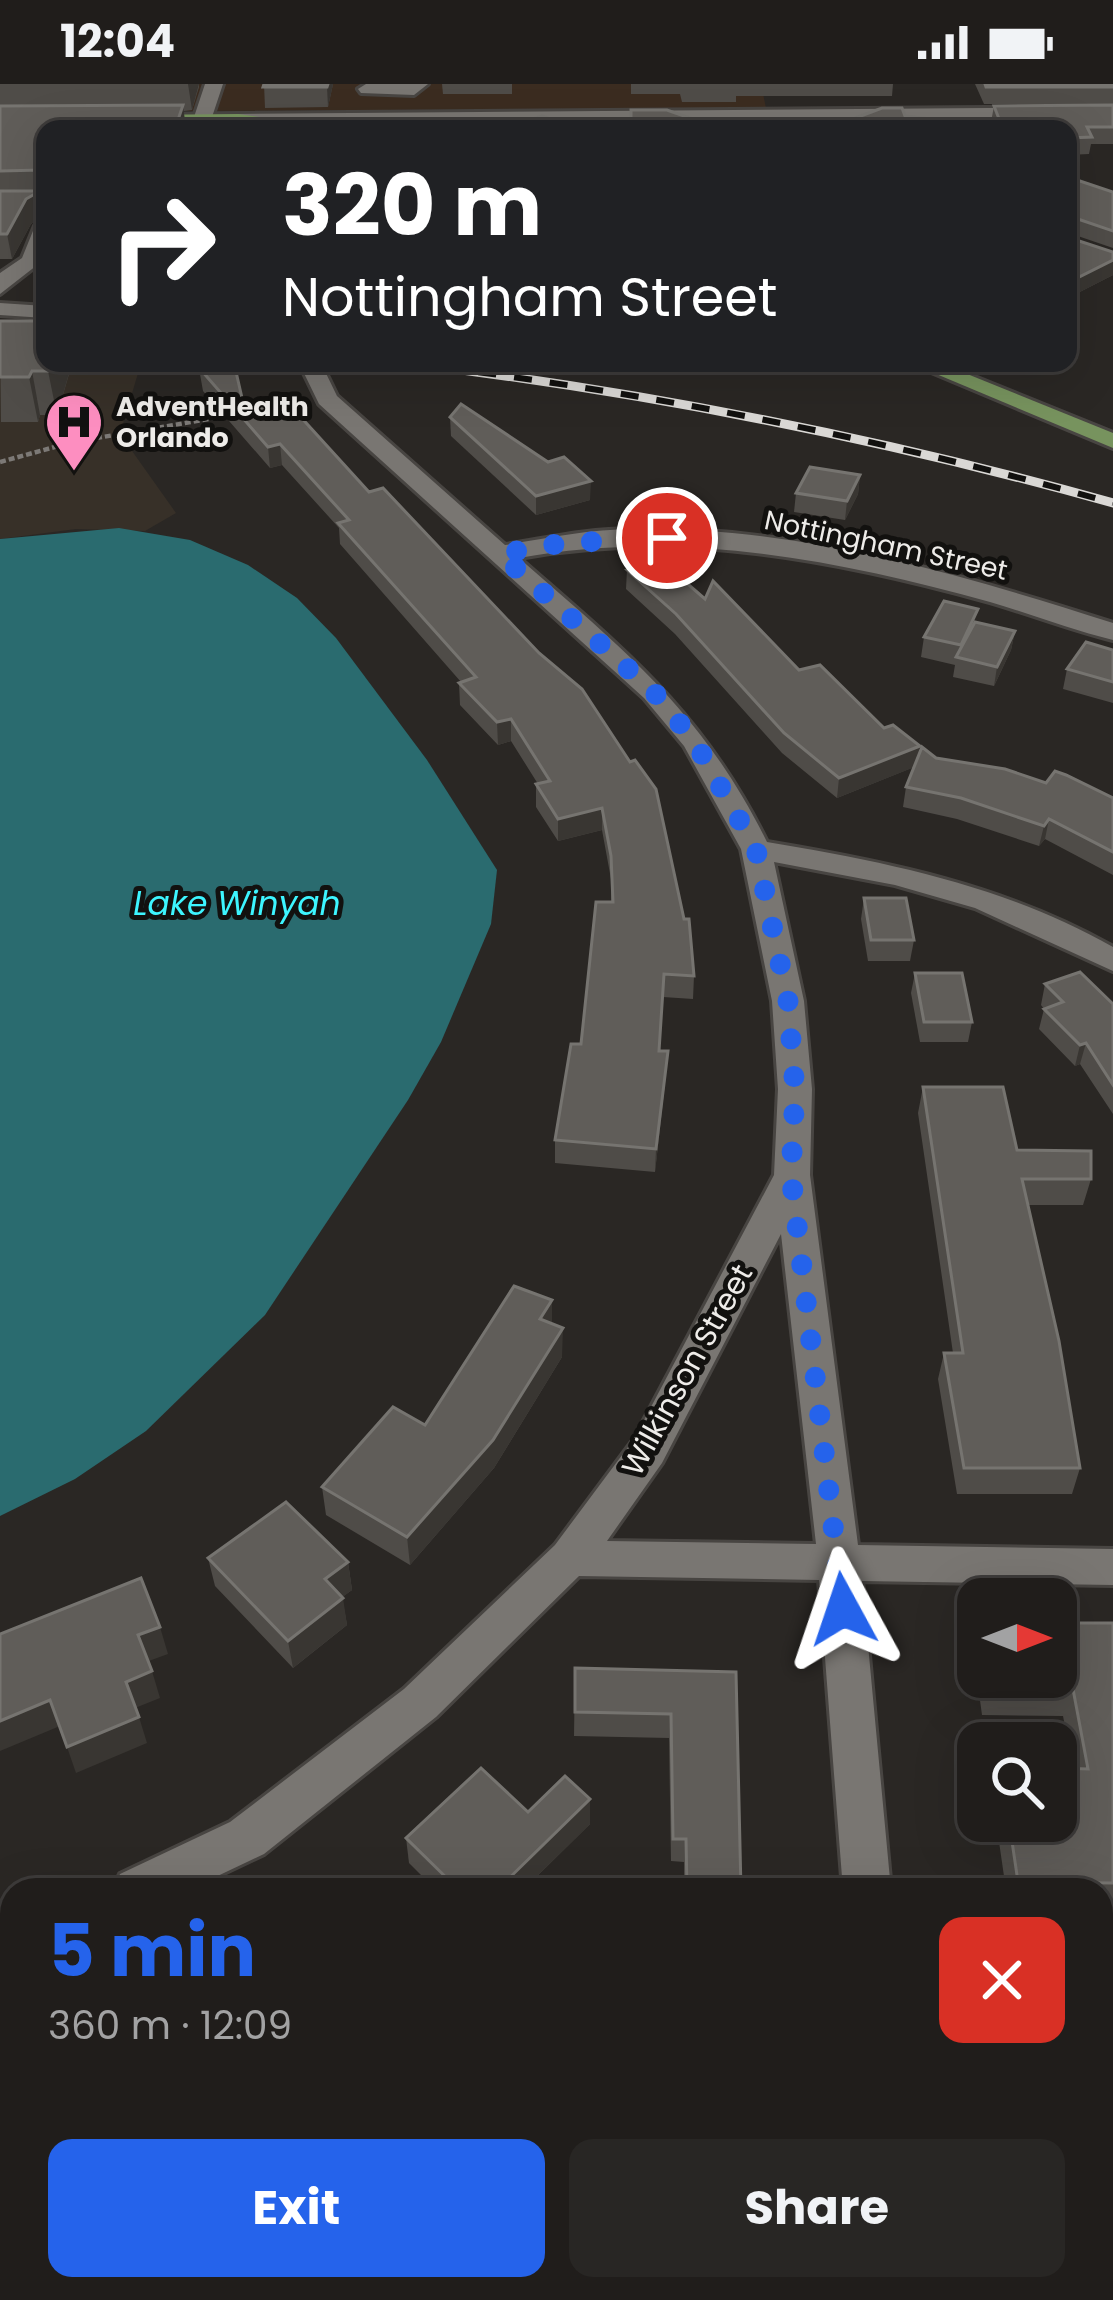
<!DOCTYPE html>
<meta charset="utf-8">
<style>
body{margin:0;font-family:Poppins,sans-serif;background:#282624;color:#f1f3f6;height:100vh;display:flex;flex-direction:column;font-size:45px;white-space:nowrap}
*{box-sizing:border-box;margin:0}
p{font-size:39px;color:#a2a2a3}
.icon{flex:none;width:66px;height:66px;fill:none;stroke:currentColor;stroke-width:2;stroke-linecap:round;stroke-linejoin:round}
.map{position:relative;flex:1;overflow:hidden}
.details{position:absolute;left:0px;top:1794px;width:1113px;height:423px;display:flex;flex-direction:column;background:#201d1b;border-radius:36px 36px 0 0;box-shadow:0 12px 48px #0002,0 0 0 3px #3d3b3a}
.details>*{flex:none}
.top-card{position:absolute;left:36px;top:36px;width:1041px;height:252px;border-radius:24px;box-shadow:0 12px 48px #0002,0 0 0 3px #3d3b3a;background:#202124;color:#fff;overflow:hidden}
.needle{width:78px;rotate:90deg}
.tools{position:absolute;left:957px;top:1494px;display:grid;gap:24px}
.tools a{display:grid;place-items:center;width:120px;height:120px;border-radius:24px;background:#201d1b;box-shadow:0 12px 48px #0002,0 0 0 3px #3d3b3a;font-size:60px}
.pin{position:absolute;display:grid;place-items:center;width:102px;height:102px;color:#fff;margin:-51px;border:6px solid #fff;border-radius:50%;box-shadow:0 3px 12px #0007}
.me{position:absolute;width:132px;margin:-66px;rotate:355deg;stroke-linejoin:round;filter:drop-shadow(0 0 9px #0008)}
.turn{display:flex;align-items:center;gap:42px;height:252px;padding:0 48px;font-size:54px}
.turn .icon{width:156px;height:156px;stroke-width:2.5}
.turn b{display:block;font-size:84px;line-height:102px}
.round{display:grid;place-items:center;flex:none;width:126px;height:126px;border-radius:24px;background:#282624}
.overview{display:flex;align-items:center;justify-content:space-between;height:204px;padding:0 48px}
h1{font-size:72px;font-weight:700;line-height:90px;color:#2563eb}
.action{display:flex;gap:24px;margin-top:auto;padding:24px 48px}
.action a{flex:1;height:138px;border-radius:24px;background:#2563eb;color:#fff;font-size:48px;font-weight:700;line-height:138px;text-align:center}
.action a+a{background:#282624;color:#f1f3f6}
.status{display:flex;justify-content:space-between;align-items:center;height:84px;padding:0 60px;background:#201d1b;direction:ltr}
.status svg{height:33px;fill:currentColor}
.map>svg:first-child{display:block}
.commercial{fill:#3b2c20}
.built{fill:#373028}
.water{fill:#2a6b6f}
.lines{fill:none;stroke-linecap:round;stroke-linejoin:round}
.minor-casing{stroke:#484542;stroke-width:6}
.major-casing{stroke:#484542;stroke-width:6}
.path{stroke:#7c7976;stroke-width:4.5;stroke-dasharray:6 3;stroke-linecap:butt}
.minor{fill:#797672;fill-rule:evenodd}
.major{fill:#77935e;fill-rule:evenodd}
.rail-casing{stroke:#dad8d5;stroke-width:9}
.rail{stroke:#12110f;stroke-width:6;stroke-dasharray:18;stroke-linecap:butt}
.wall{fill:#4f4c48}
.shaded-wall{fill:#393632}
.building{fill:#605d59;stroke:#767470;stroke-width:3}
.route{stroke:#2563eb;stroke-width:21;stroke-dasharray:0 37.8}
.labels{text-anchor:middle;dominant-baseline:central;stroke-width:10;stroke-linejoin:round;paint-order:stroke}
.far-poi-label{font-size:27px;font-weight:bold;fill:#eeece9;stroke:#12110f;text-anchor:start}
.far-street-label{font-size:27px;fill:#eeece9;stroke:#12110f}
.street-label{font-size:30px;fill:#eeece9;stroke:#12110f}
.water-label{font-size:33px;font-style:italic;fill:#3df5ff;stroke:#12110f}
</style>
<div class="status"><b>12:04</b><svg viewBox="0 0 49 12"><path d="M0 12V9h3v3zM5 12V6h3v6zM10 12V3h3v9zM15 12V0h3v12zM26 1h20v11H26zM47 4h2v5h-2z"/></svg></div>
<div class="map">
<svg width="1113" height="2216" viewBox="0 0 1113 2216">
<rect width="100%" height="100%" fill="#2a2724"/>
<polygon class="commercial" points="194,0 761,0 766,24 186,27"/>
<polygon class="built" points="0,257 45,279 141,279 120,350 176,429 145,447 76,445 0,455"/>
<polygon class="water" points="119,444 190,456 248,481 297,514 336,554 427,676 497,786 491,840 441,958 408,1016 265,1231 146,1347 75,1395 0,1432 0,455"/>
<g class="lines">
<defs>
<g id="minor">
<polygon points="205,0 223,0 208,45 190,45"/>
<polygon points="366,0 428,0 414,11 361,9 358,5"/>
<polygon points="1113,23 1113,33 238,40 229,35 238,30"/>
<polygon points="45,136 41,178 0,210 0,189 22,174 35,142"/>
<polygon points="0,219 45,222 45,234 0,231"/>
<path d="M299 279H321L337 312 505 461C548 454 590 445 634 445 795 442 960 490 1113 539V556C1072 546 1031 530 990 518 835 475 679 445 519 474 626 568 702 627 767 758 887 778 1006 802 1113 863V887L975 824 895 801 774 778 804 917 812 1005 810 1091 858 1461 1113 1465V1501L862 1497 891 1806H843L819 1496 579 1492 436 1633 264 1770 188 1806H113L120 1790 230 1738 404 1605 555 1461 634 1355 774 1091 778 1005 772 917 741 765 684 662 644 614 319 320ZM781 1150 816 1460 607 1457 662 1379Z"/>
<polygon points="12,1830 12,1878 0,1882 0,1834"/>
<polygon points="12,2197 12,2205 63,2205 61,2216 7,2216"/>
<rect x="876" y="2205" width="54" height="11"/>
</g>
<g id="major">
<polygon points="238,30 308,40 317,45 136,41 127,36 136,31"/>
<polygon points="910,279 940,279 1113,349 1113,364"/>
</g>
</defs>
<use href="#minor" class="minor-casing"/>
<use href="#major" class="major-casing"/>
<polyline class="path" points="0,378 73,358 233,331"/>
<use href="#minor" class="minor"/>
<use href="#major" class="major"/>
<defs>
<path id="rail" d="M407 279C646 308 881 354 1113 419"/>
</defs>
<use href="#rail" class="rail-casing"/>
<use href="#rail" class="rail"/>
</g>
<g class="wall">
<polygon points="0,0 199,0 199,3 192,26 45,45 45,110 41,111 44,131 31,140 12,175 0,175"/>
<polygon points="264,0 333,0 328,23 265,24"/>
<polygon points="442,0 512,0 512,10 443,10"/>
<polygon points="631,0 893,0 892,12 736,12 736,18 682,18 680,10 631,10"/>
<polygon points="975,0 1113,0 1113,20 984,20"/>
<polygon points="1113,21 1113,60 1091,60 1089,70 1068,71 1068,45 994,45 991,38 994,22"/>
<polygon points="1068,93 1113,108 1113,164 1069,149 1070,154 1113,168 1113,191 1070,213 1068,212"/>
<polygon points="0,237 72,280 57,331 40,331 38,338 1,338"/>
<polygon points="198,279 234,279 245,327 369,408 539,569 694,892 693,915 663,913 659,967 666,990 655,1088 555,1079 555,1056 581,960 611,818 611,795 602,746 558,757 536,723 536,700 538,700 511,657 498,661 460,621 459,599 461,598 340,460 339,444 282,381 270,384 203,307"/>
<polygon points="450,333 590,416 536,431 451,352"/>
<polygon points="860,391 858,410 845,436 794,428 796,409"/>
<polygon points="627,486 705,515 799,586 919,671 1113,714 1113,791 1045,755 1039,762 957,735 903,723 906,703 914,683 837,714 782,669 675,550 626,505"/>
<polygon points="976,538 1015,547 1011,566 994,602 953,593 955,581 921,573 924,553"/>
<polygon points="1113,566 1113,619 1063,605 1067,585"/>
<polygon points="864,814 914,856 910,877 868,877 861,835"/>
<polygon points="915,889 972,938 968,958 920,958 911,909"/>
<polygon points="1045,900 1113,920 1113,1030 1080,980 1075,982 1039,945 1044,925 1041,921"/>
<polygon points="923,1003 1017,1066 1091,1095 1083,1121 1028,1121 1080,1384 1072,1410 957,1410 938,1295 944,1269 953,1269 918,1029"/>
<polygon points="552,1239 562,1273 494,1384 410,1481 326,1431 322,1403 425,1341"/>
<polygon points="208,1474 348,1478 352,1506 342,1513 347,1541 293,1584 215,1502"/>
<polygon points="1113,1539 1113,1824 1101,1824 1101,1806 1006,1806 996,1737 1056,1737 1073,1684 1063,1632 982,1631 973,1565 978,1547 978,1593 1056,1593"/>
<polygon points="575,1584 736,1588 741,1806 684,1806 684,1778 671,1777 669,1654 574,1652"/>
<polygon points="590,1715 590,1740 523,1806 436,1806 409,1779 406,1754"/>
<polygon points="1101,1856 1113,1856 1113,2043 1110,2049 1101,2049"/>
<polygon points="1050,2205 1101,2205 1113,2216 1052,2216"/>
</g>
<g class="shaded-wall">
<polygon points="188,0 199,0 192,26"/>
<polygon points="328,0 333,0 328,23 327,3"/>
<polygon points="183,21 186,45 175,45"/>
<polygon points="40,107 44,131 31,140 12,175 7,150 26,115"/>
<polygon points="1113,176 1113,191 1070,213 1073,196"/>
<polygon points="51,279 72,279 57,331 48,287"/>
<polygon points="32,287 40,331 38,338 29,293"/>
<polygon points="280,360 282,381 270,384 268,363"/>
<polygon points="860,391 858,410 845,436 847,417"/>
<polygon points="591,397 590,416 536,431 536,412"/>
<polygon points="1015,547 1011,566 994,602 997,583"/>
<polygon points="511,635 511,657 498,661 497,638"/>
<polygon points="920,662 917,682 837,714 839,694"/>
<polygon points="602,724 602,746 558,757 558,735"/>
<polygon points="1049,735 1045,755 1039,762 1044,742"/>
<polygon points="1086,959 1080,980 1075,982 1080,961"/>
<polygon points="668,967 666,990 655,1088 656,1065"/>
<polygon points="552,1216 552,1246 540,1235"/>
<polygon points="563,1244 562,1273 494,1384 410,1481 407,1453"/>
<polygon points="348,1478 352,1506 329,1523 325,1495"/>
<polygon points="343,1514 347,1541 293,1584 288,1557"/>
<polygon points="160,1543 168,1570 146,1578 138,1551"/>
<polygon points="152,1587 160,1614 135,1624 126,1598"/>
<polygon points="50,1616 60,1642 0,1667 0,1637"/>
<polygon points="139,1633 147,1659 76,1689 67,1663"/>
<polygon points="590,1715 590,1740 523,1806 497,1806"/>
<polygon points="350,2205 355,2205 355,2216 349,2216"/>
</g>
<g class="building">
<polygon points="264,0 328,0 327,3 263,3"/>
<polygon points="985,0 1113,0 1113,3 986,3"/>
<polygon points="183,21 175,45 45,45 45,94 41,86 0,87 0,22"/>
<polygon points="1113,21 1113,43 1087,43 1092,53 1068,54 1068,45 1003,45 994,22"/>
<polygon points="882,24 902,24 905,32 931,35 930,45 826,45"/>
<polygon points="631,26 667,26 721,45 620,45 631,41"/>
<polygon points="542,32 574,45 505,45"/>
<polygon points="1068,93 1113,108 1113,147 1072,133 1068,136"/>
<polygon points="0,107 40,107 26,115 7,150 0,150"/>
<polygon points="1068,146 1070,154 1113,168 1113,176 1073,196 1068,194"/>
<polygon points="0,237 45,237 45,279 51,279 48,287 32,287 29,293 0,293"/>
<polygon points="199,279 234,279 245,327 287,318 369,408 383,404 539,569 582,605 630,678 635,676 656,705 684,835 689,835 694,892 664,890 659,967 668,967 656,1065 555,1056 571,960 581,960 596,818 613,818 611,772 602,724 558,735 536,700 550,697 511,635 497,638 459,599 476,593 338,439 349,436 280,360 268,363 201,286"/>
<polygon points="461,320 548,378 564,373 591,397 536,412 450,333"/>
<polygon points="810,383 860,391 847,417 796,409"/>
<polygon points="660,476 705,515 713,497 799,586 820,581 884,644 893,641 920,662 839,694 784,649 676,530 627,486"/>
<polygon points="944,517 978,525 961,561 924,553"/>
<polygon points="975,538 1015,547 997,583 956,573"/>
<polygon points="1086,558 1113,566 1113,598 1067,585"/>
<polygon points="922,663 936,674 1005,685 1046,699 1055,687 1066,691 1113,714 1113,768 1049,735 1044,742 961,714 906,703"/>
<polygon points="864,814 906,814 914,856 871,856"/>
<polygon points="1080,888 1113,920 1113,1001 1086,959 1080,961 1044,925 1063,918 1045,900"/>
<polygon points="915,889 962,889 972,938 924,938"/>
<polygon points="923,1003 1003,1003 1017,1066 1091,1067 1091,1095 1022,1095 1059,1257 1080,1384 964,1384 944,1269 963,1269"/>
<polygon points="514,1202 552,1216 540,1235 563,1244 493,1356 407,1453 322,1403 393,1323 425,1341"/>
<polygon points="286,1418 348,1478 325,1495 343,1514 288,1557 208,1474"/>
<polygon points="141,1494 160,1543 138,1551 152,1587 126,1598 139,1633 67,1663 50,1616 0,1637 0,1550"/>
<polygon points="1056,1539 1113,1539 1113,1799 1018,1798 1009,1737 1056,1737 1056,1684 1088,1685 1073,1605 991,1605 989,1593 1056,1593"/>
<polygon points="575,1584 736,1588 741,1806 687,1806 686,1755 673,1755 671,1630 575,1628"/>
<polygon points="481,1684 528,1728 565,1692 590,1715 497,1806 459,1806 406,1754"/>
<polygon points="1101,1856 1113,1856 1113,1952 1108,1952 1113,1978 1113,2028 1101,2028"/>
<polygon points="1101,2115 1113,2115 1113,2216 1066,2216 1065,2205 1101,2205"/>
<polygon points="199,2205 350,2205 349,2216 197,2216"/>
<rect x="574" y="2205" width="170" height="11"/>
</g>
<g class="lines">
<polyline class="route" points="667,454 563,459 500,470 654,608 695,658 756,765 788,917 795,1006 791,1091 843,1525"/>
</g>
<defs>
<symbol id="hospital-pin" viewBox="-11 -11 22 30"><path d="M0 17L-7.5 6A9.5 9.5 0 1 1 7.5 6Z" fill="#fd8ec0" stroke="#12110f"/><path d="M-5-5h3v3.5h4V-5h3V5h-3V1.5h-4V5h-3Z" fill="#111"/></symbol>
</defs>
<g fill-rule="evenodd">
<use href="#hospital-pin" x="41" y="305" width="66" height="90"/>
</g>
<g class="labels">
<g class="far-poi-label">
<text x="116" y="322">AdventHealth<tspan x="116" dy="31">Orlando</tspan></text>
</g>
<g class="far-street-label">
<text transform="translate(886 461) rotate(12)">Nottingham Street</text>
</g>
<g class="street-label">
<text transform="translate(687 1286) rotate(-61)">Wilkinson Street</text>
</g>
<g class="water-label">
<text x="237" y="819">Lake Winyah</text>
</g>
</g>
</svg>
<div class="tools">
<a><svg class="needle" viewBox="-14 -14 28 28"><path d="M0-13l5 13h-10z" fill="#e53935"/><path d="M0 13l5-13h-10z" fill="#a2a2a3"/></svg></a>
<a><svg class="icon" aria-label="search" viewBox="0 0 24 24"><circle cx="10" cy="10" r="6"/><path d="M15 15l6 6"/></svg></a>
</div>
<div class="pin" style="left:667px;top:454px;background:#d93025"><svg class="icon" aria-label="arrive" viewBox="0 0 24 24"><path d="M6 21V4h12l-3 4 3 4H6"/></svg></div>
<svg class="me" style="left:843px;top:1525px" viewBox="-20 -20 40 40"><path d="M0-17L14 15 0 8-14 15z" fill="#2563eb" stroke="#fff" stroke-width="4"/></svg>
<div class="top-card">
<div class="turn"><svg class="icon" aria-label="right" viewBox="0 0 24 24"><path d="M7 20v-9h11M14 6l5 5-5 5"/></svg><div><b>320 m</b>Nottingham Street</div></div>
</div>
<section class="details">
<div class="overview"><div><h1>5 min</h1><p>360 m · 12:09</p></div><a class="round" style="background:#d93025;color:#fff"><svg class="icon" aria-label="close" viewBox="0 0 24 24"><path d="M6 6l12 12M18 6L6 18"/></svg></a></div>
<div class="action"><a>Exit</a><a>Share</a></div>
</section>
</div>
